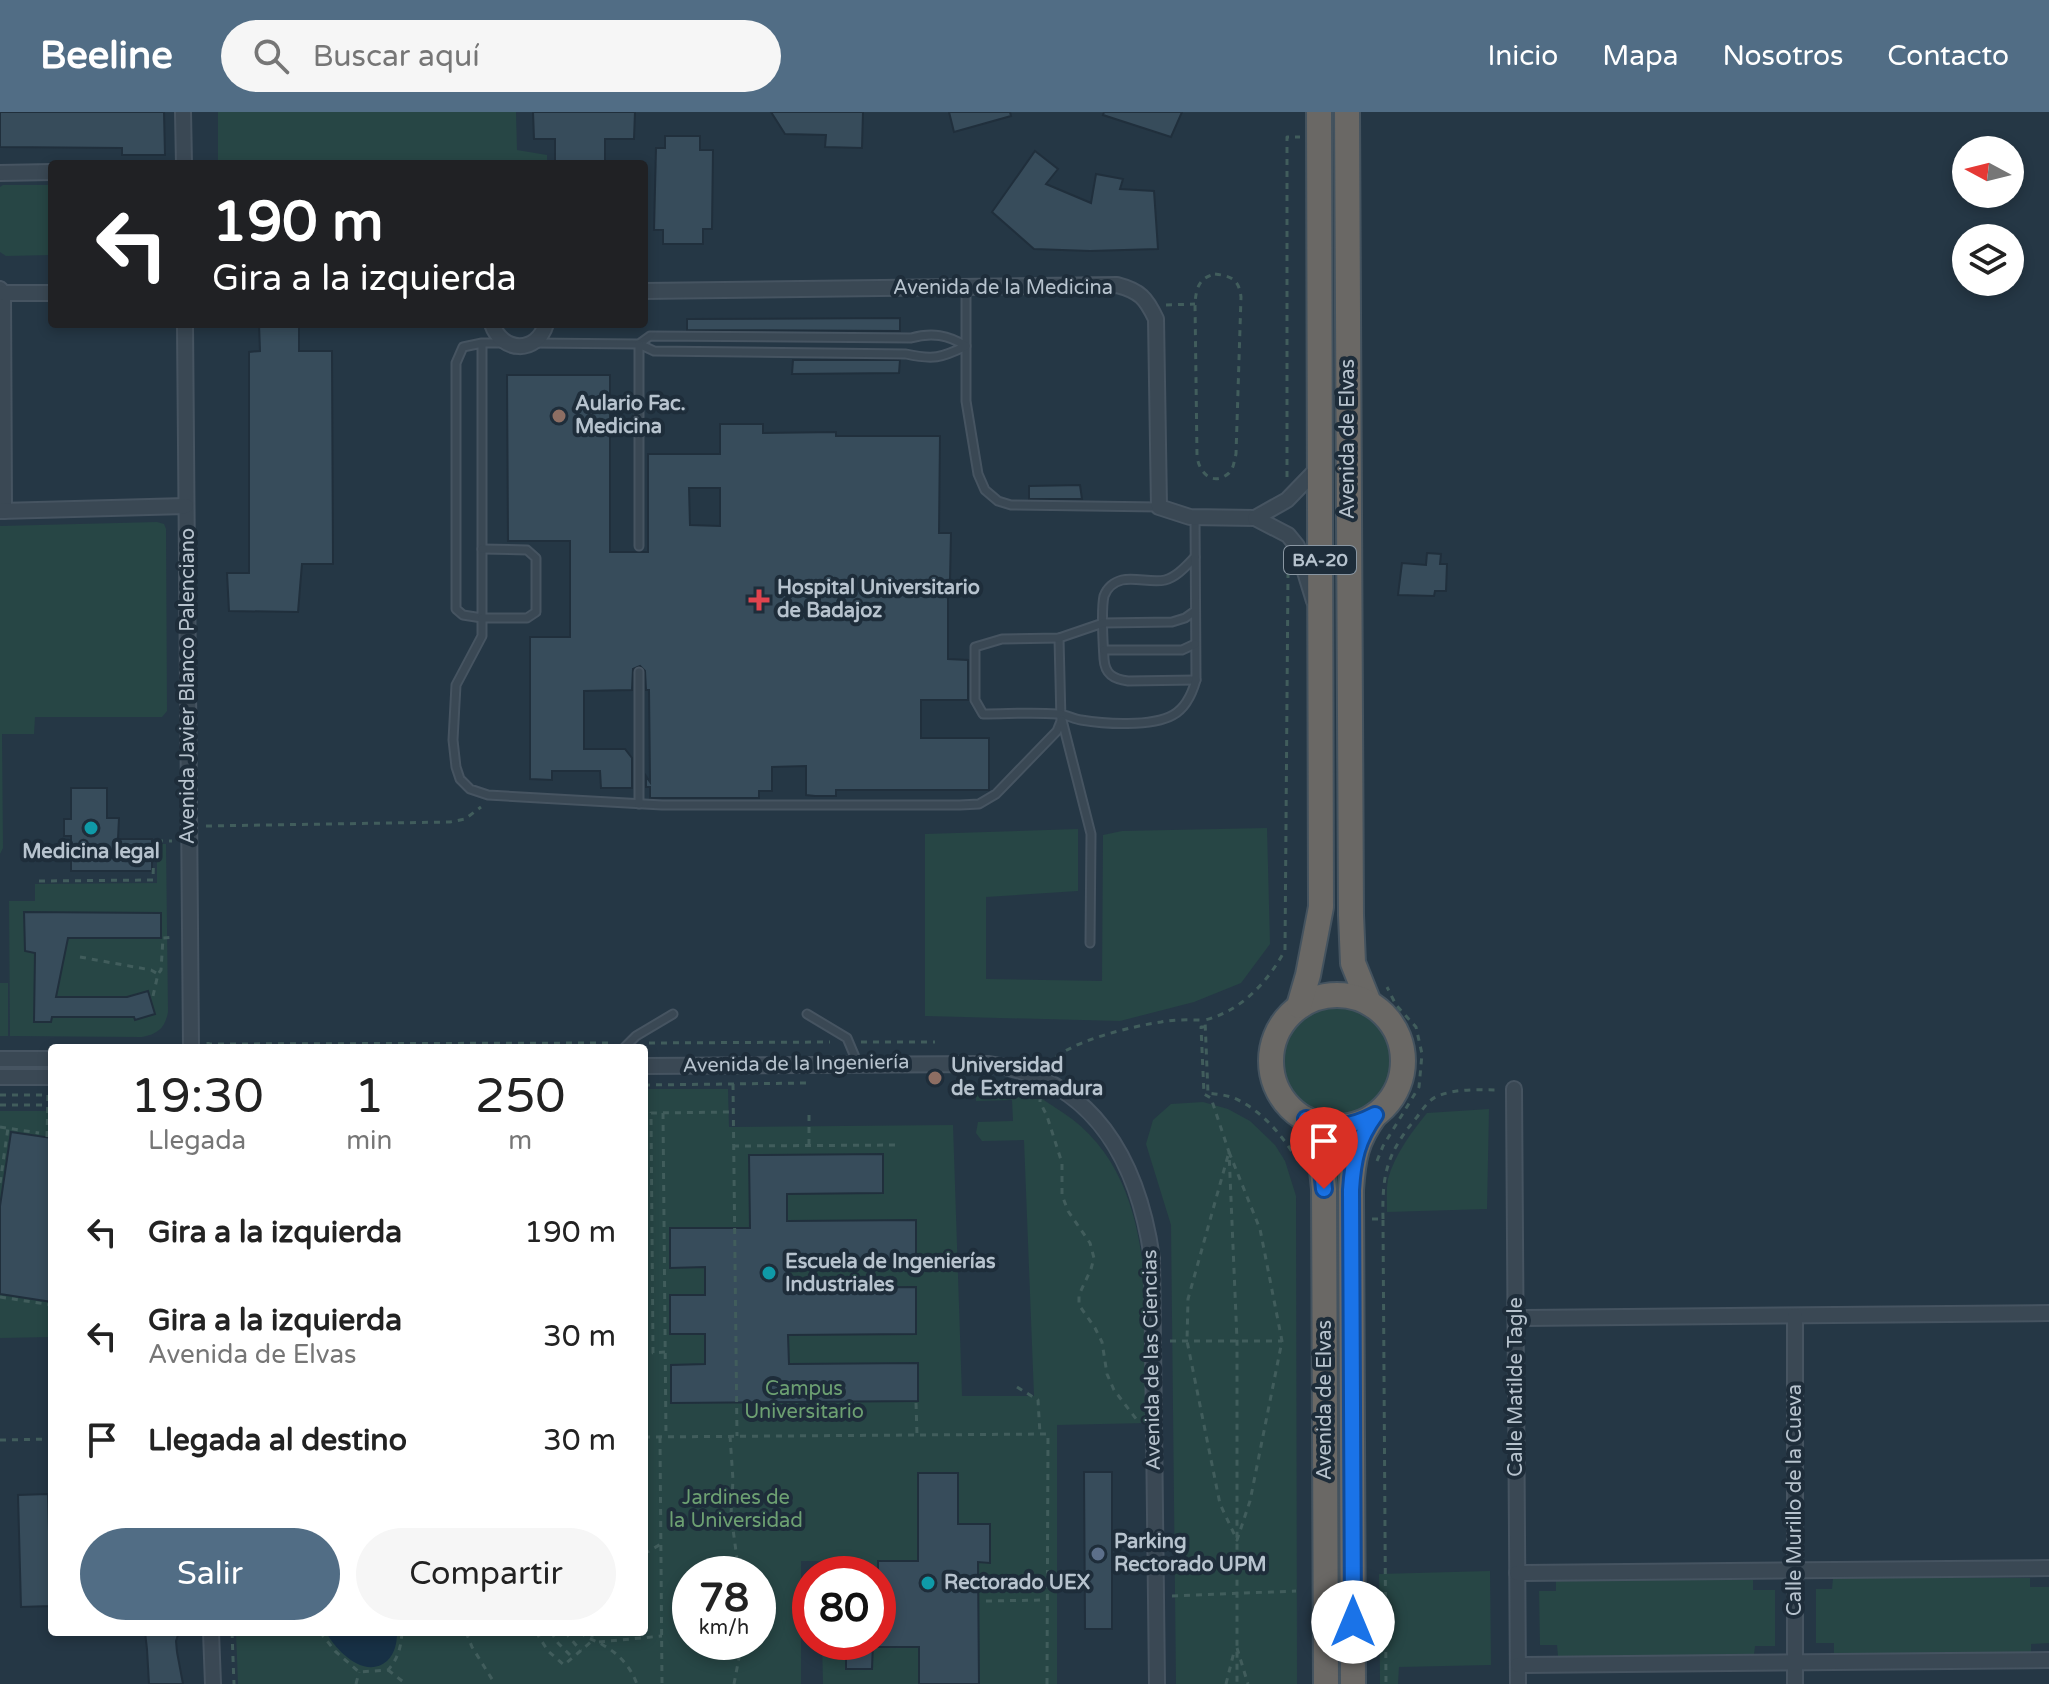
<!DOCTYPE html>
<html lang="es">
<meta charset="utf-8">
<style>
body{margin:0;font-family:"Varela Round",sans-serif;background:#f6f6f6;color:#222;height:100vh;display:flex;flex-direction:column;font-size:30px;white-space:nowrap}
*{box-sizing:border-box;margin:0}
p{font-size:26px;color:#767676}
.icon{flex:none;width:44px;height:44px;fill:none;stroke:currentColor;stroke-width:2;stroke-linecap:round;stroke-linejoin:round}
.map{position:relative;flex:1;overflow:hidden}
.side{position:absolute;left:48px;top:932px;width:600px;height:592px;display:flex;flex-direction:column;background:#fff;border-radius:8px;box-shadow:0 4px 12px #0003}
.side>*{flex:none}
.banner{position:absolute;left:48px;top:48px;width:600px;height:168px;border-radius:8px;box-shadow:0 4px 12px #0003;background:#202124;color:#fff;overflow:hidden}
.needle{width:52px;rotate:277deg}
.buttons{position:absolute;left:1952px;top:24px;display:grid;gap:16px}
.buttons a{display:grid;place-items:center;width:72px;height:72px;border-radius:50%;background:#fff;box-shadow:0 4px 12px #0003;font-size:40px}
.speed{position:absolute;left:672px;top:1444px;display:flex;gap:16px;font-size:40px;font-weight:700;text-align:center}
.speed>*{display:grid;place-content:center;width:104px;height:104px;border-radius:50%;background:#fff;box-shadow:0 4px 12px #0003;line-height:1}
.speed small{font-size:20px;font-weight:400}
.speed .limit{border:12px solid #d22;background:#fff;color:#111}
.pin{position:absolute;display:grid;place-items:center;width:68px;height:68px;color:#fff;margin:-82px -34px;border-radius:50% 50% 50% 0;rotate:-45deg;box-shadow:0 0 8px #0007}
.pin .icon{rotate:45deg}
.me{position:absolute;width:88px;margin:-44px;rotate:0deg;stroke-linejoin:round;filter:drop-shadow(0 0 6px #0008)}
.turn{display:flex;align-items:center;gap:28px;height:168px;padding:0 32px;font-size:36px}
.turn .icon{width:104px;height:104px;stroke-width:2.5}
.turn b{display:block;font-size:56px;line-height:68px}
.eta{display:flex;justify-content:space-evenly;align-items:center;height:136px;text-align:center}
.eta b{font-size:48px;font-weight:600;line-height:56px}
.action{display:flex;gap:16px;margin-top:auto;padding:16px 32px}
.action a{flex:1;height:92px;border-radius:48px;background:#516d85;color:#fff;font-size:32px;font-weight:600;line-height:92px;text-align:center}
.action a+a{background:#f6f6f6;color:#222}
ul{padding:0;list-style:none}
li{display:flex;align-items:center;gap:24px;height:104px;padding:0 32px}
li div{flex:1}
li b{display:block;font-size:30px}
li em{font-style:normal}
header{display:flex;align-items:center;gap:48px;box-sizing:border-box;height:112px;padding:0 40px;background:#516d85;color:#fff}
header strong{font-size:38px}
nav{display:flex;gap:44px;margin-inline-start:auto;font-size:28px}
.search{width:560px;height:72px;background:#f6f6f6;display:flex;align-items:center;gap:20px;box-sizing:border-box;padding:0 28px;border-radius:44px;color:#767676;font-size:30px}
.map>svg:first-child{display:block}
.green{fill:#274645;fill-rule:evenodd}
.water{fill:#173045}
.building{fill:#374c5b;stroke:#202f3c;stroke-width:2;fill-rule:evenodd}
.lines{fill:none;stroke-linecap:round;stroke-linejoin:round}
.service-casing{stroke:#465461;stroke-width:11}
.minor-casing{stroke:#465461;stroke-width:18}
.trunk-casing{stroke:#44535f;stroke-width:28}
.path{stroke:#415d5c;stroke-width:3;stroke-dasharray:6 6;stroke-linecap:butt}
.service{stroke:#3a4854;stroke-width:7}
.minor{stroke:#3a4854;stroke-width:14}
.trunk{stroke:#6a6865;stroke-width:24}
.route-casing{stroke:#114b97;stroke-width:20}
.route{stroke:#1a73e8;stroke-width:14}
.education-dot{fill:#8d6e63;stroke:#1e2d3a;stroke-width:3}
.health-dot{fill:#e0444e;stroke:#1e2d3a;stroke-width:3}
.culture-dot{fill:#0f9aa8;stroke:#1e2d3a;stroke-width:3}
.service-dot{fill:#5c6f8a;stroke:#1e2d3a;stroke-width:3}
.labels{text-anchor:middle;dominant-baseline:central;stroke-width:8;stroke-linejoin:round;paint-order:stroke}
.shield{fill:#1e2d3a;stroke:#8996a2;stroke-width:2}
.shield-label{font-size:18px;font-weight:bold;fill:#b7c3ce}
.street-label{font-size:20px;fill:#b7c3ce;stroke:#1e2d3a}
.poi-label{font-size:20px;font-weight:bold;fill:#b7c3ce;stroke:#1e2d3a;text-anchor:start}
.park-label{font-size:20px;fill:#6da072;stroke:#1e2d3a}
</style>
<header>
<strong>Beeline</strong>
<div class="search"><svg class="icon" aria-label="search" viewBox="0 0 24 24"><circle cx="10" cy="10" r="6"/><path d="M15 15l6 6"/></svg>Buscar aquí</div>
<nav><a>Inicio</a><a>Mapa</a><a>Nosotros</a><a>Contacto</a></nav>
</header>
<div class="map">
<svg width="2049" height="1572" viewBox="0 0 2049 1572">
<rect width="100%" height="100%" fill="#253745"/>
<g class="green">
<polygon points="218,0 516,0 517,38 547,43 547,52 218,52"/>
<polygon points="3,73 52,73 52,143 6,144 0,140 0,75"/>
<polygon points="157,410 164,412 166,417 167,599 162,605 35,605 34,622 2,622 3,736 0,742 0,414"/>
<polygon points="1267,716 1270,832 1241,871 1194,890 1120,909 925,904 925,722 1078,717 1078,779 986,785 986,867 1102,869 1103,723 1122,719"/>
<path d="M157 732H166L168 900C165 916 158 922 142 925L10 924 9 789H35V772L157 771Z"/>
<rect x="0" y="871" width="8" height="53"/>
<circle cx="1337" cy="948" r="55"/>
<path d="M976 973C997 975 1016 977 1036 984 1045 988 1054 995 1062 1000 1162 1065 1145 1208 1147 1311L1057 1313V1572H823L822 1530H878V1462H822L821 1449H801V1572H238L236 1520H644V977H728L729 1015 953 1013 962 1284H1034L1024 1028 982 1029 976 1021 978 1010 1013 1009 1012 988 976 989ZM690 1462H758V1530H690Z"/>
<polygon points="1203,990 1228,997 1250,1009 1275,1033 1285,1049 1296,1084 1297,1572 1176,1572 1171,1113 1146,1032 1153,1008 1171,992"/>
<path d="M1489 997 1487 1097 1387 1100C1387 1089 1386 1078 1388 1067 1395 1042 1411 1021 1427 1001Z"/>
<polygon points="0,999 52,999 52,1225 0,1226"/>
<path d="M1348 1024 1343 1037 1341 1074H1333C1333 1057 1333 1041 1327 1025L1334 1026Z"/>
<rect x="1333" y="1188" width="7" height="98"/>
<rect x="1334" y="1293" width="8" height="100"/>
<polygon points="1334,1399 1343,1399 1344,1499 1335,1499"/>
<polygon points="1490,1459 1491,1553 1399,1555 1398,1572 1380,1572 1379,1462"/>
<polygon points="1833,1466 2030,1466 2030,1475 2049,1475 2049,1531 2031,1532 2031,1541 1834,1542 1834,1531 1816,1531 1816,1477 1832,1477"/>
<polygon points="1556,1468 1753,1468 1753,1478 1775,1478 1775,1534 1755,1534 1754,1543 1558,1544 1557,1533 1540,1533 1539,1479 1556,1479"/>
</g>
<path class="water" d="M326 1520H397C397 1531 395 1541 387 1549 365 1568 336 1539 326 1520Z"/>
<g class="building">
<polygon points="0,0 164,0 165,43 122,43 122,36 0,35"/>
<polygon points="533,0 635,0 634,27 605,27 605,52 555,52 555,27 534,27"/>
<polygon points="771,0 863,0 862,36 825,35 826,23 785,22"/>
<polygon points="949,0 1010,0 1011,4 954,20"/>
<polygon points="1104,0 1182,0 1171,25 1103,3"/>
<polygon points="665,24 700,24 700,38 713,38 712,117 703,117 703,132 663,132 663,118 654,118 656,36 665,36"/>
<polygon points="1035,39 1058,57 1046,72 1091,91 1096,62 1123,67 1120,77 1154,79 1158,137 1090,139 1034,137 992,100"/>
<polygon points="900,206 900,219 687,218 687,207"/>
<polygon points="259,212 299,212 299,239 332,239 333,452 302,452 298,500 229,499 227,461 249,461 249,240 260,239"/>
<polygon points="793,248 900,248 899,261 792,262"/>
<path d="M507 263H610V440H648V342H720V312H763V321L836 320V324H940L939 421H951L950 468H948V547L968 548V588H921V626H989V678H836V684H815L806 683V654L772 655V679H759V686H650V675H646V664L650 670 649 578H646L645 559 640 554 633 557 632 578 584 579V637H625L632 646V676H601L600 659H552V668L530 667V525H570V429H508ZM689 376H720V414L690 413Z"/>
<polygon points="1080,373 1082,387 1029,387 1029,374"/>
<polygon points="1427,441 1441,442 1440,452 1447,452 1446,479 1435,479 1434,484 1398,483 1402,451 1426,453"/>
<polygon points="71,676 107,676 107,706 119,706 118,727 152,727 152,759 71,759 71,724 64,724 64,707 71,707"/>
<polygon points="24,800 161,801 161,826 68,826 56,885 127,885 148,879 155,902 135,908 134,905 52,905 51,910 34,910 35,841 25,839"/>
<polygon points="11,1020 52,1026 52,1190 0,1182 0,1094"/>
<polygon points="883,1042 883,1081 787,1082 787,1109 916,1108 916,1147 788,1148 788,1176 916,1175 916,1222 788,1223 789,1252 918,1251 918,1289 671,1291 671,1253 705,1252 705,1222 670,1222 670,1183 705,1183 705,1155 670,1156 670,1116 750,1116 749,1043"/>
<polygon points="1084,1360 1112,1360 1112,1517 1085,1517"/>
<polygon points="918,1361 958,1361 958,1412 990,1412 990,1451 978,1450 979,1572 919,1572 919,1535 878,1535 878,1449 918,1449"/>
<polygon points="48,1382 51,1494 21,1495 18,1383"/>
<polygon points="145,1520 179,1520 176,1529 177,1540 183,1572 149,1572 147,1537"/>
<polygon points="846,1530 873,1530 872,1557 846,1557"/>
</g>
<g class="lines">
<defs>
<g id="service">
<polyline points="966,176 966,289 978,362 985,378 998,389 1011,393 1159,395"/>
<polyline points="482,231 482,506 463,503 456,497 456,251 463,235 482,231 505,231"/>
<path d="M533 231 639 232 654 239 906 242C933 248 941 246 966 234 948 223 932 220 911 226L650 224 639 232"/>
<polyline points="639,232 639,434"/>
<polyline points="482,437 527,438 536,446 536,500 527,506 482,506 482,524 456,573 453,628 456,655 460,667 470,677 488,683 662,693 960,693 979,692 996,682 1057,619 1061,609 1059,526"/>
<path d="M1195 445C1187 453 1177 465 1165 468 1152 471 1135 465 1122 468 1114 470 1107 476 1104 484 1101 498 1103 531 1104 547 1105 562 1113 567 1128 569L1196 568"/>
<path d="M1195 499 1185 506 1172 510 1103 511 1059 526 1002 527 975 535V588L983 602C1008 602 1033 600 1057 602 1066 602 1073 607 1081 608 1104 612 1152 615 1173 603 1186 596 1192 582 1196 568L1195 405"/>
<polyline points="1104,538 1182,538 1195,532"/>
<polyline points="639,560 639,692"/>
<polyline points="1062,608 1091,722 1090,831"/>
<polyline points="807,902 847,926 858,952"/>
<polyline points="624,936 636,924 673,902"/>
</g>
<g id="minor">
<polyline points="183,0 184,52"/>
<polyline points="0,61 52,60"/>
<polyline points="0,177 3,181 4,399"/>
<path d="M644 179 1117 173C1140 179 1146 186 1156 207L1159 395 1190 405 1255 406"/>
<polyline points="3,181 52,181"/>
<polyline points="185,212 191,936"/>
<path d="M492 212C502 241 537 242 546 212"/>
<polyline points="0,399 186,394"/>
<polyline points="1314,489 1297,434 1288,423 1255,406 1287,388 1319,355"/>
<polyline points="0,947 52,947"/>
<path d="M644 954 988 952C1093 966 1138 1048 1152 1146L1157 1572"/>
<polyline points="0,965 52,965"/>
<polyline points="1514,977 1518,1572"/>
<polyline points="1516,1206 2049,1201"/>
<polyline points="1517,1461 2049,1456"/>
<polyline points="211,1520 213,1572"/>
<polyline points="1518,1553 2049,1548"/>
<polyline points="1795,1572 1795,1204"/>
</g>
<g id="trunk">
<polyline points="1347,0 1351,803 1353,851 1369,891"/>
<circle cx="1337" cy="949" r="66"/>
<polyline points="1299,894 1308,863 1321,795 1319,0"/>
<polyline points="1306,1007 1322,1058 1324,1077 1326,1572"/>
<path d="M1353 1572 1351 1078C1353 1046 1356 1029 1375 1003"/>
</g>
</defs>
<use href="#service" class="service-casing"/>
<use href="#minor" class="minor-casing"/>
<use href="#trunk" class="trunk-casing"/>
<g class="path">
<path d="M1215 162C1232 164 1239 168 1241 185L1236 342C1234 349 1234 356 1229 361 1213 375 1199 361 1197 344L1195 192C1196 176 1199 166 1215 162Z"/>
<polyline points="1166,193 1195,192"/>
<polyline points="1287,365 1287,25 1300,25"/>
<path d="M1288 460 1285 838C1268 870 1241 899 1205 908L1208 981C1217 982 1226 983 1234 986 1261 998 1280 1021 1295 1044"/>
<polyline points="206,714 450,710 465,707 481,695"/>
<polyline points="39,769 153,768 154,729 172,729"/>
<polyline points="80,845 151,858 158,862"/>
<polyline points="153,884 158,862 161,858 163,826 175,825"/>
<polyline points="1205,915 1201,915 1204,982 1211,986 1229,1040 1237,1228 1237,1572"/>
<polyline points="208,930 208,932 614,931"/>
<polyline points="861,930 935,930"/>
<polyline points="649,931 830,930"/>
<path d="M1048 954C1062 930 1134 914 1161 910 1175 907 1191 908 1205 908"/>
<polyline points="733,972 737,1324"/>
<polyline points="644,973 809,971"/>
<polyline points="0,983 52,983"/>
<polyline points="1040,984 1040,990 1047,1004 1062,1051 1062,1083 1068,1099 1090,1131 1094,1146 1091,1157 1079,1183 1079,1193 1095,1216 1102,1230 1107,1262 1114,1278 1137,1308"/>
<polyline points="0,993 52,993"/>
<polyline points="663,1001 666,1325"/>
<polyline points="0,1015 39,1021"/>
<polyline points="47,1025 48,981"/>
<polyline points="809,1033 809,999"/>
<polyline points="733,1034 901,1033"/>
<polygon points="1229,1040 1260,1117 1282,1229 1250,1389 1237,1428 1220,1392 1187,1229 1188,1187"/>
<polyline points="1377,1049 1383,1034 1419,975 1422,942 1416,915 1396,893 1387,875"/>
<polyline points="0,1071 8,1016"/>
<polyline points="1372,1107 1383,1107 1386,1572"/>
<path d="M1383 1107C1382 1061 1387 1041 1417 1005 1423 997 1429 987 1438 984 1457 976 1480 978 1500 978"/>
<polyline points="0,1185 52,1193"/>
<polyline points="1170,1229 1282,1229"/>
<polyline points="665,1240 653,1241 651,1001 733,1000"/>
<polyline points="1017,1275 1038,1288 1040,1322"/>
<polyline points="916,1291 917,1323"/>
<polyline points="730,1324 733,1368 731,1402 739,1462"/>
<polyline points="644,1325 1048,1322 1047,1572"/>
<polyline points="660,1325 662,1572"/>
<polyline points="0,1328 52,1327"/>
<polyline points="644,1442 661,1432"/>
<polyline points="1172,1484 1296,1479"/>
<polyline points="986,1489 1046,1488"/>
<polyline points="232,1520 234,1572"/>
<path d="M320 1520 335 1539 359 1560 388 1558C398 1547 401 1535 402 1520"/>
<polyline points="466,1520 472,1535 495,1572"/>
<polyline points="536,1520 548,1539 564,1553 592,1529 592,1520"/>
<polyline points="551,1520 558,1531 573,1546"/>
<polyline points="565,1520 581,1539"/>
<path d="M580 1520C587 1527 595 1528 603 1533 619 1542 630 1554 637 1572"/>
<polyline points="599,1530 662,1524"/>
<polyline points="1237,1536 1248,1572"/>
<polyline points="388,1558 406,1572"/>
<polyline points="356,1572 359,1560"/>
<polyline points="734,1572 742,1530"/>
<polyline points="1226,1572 1234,1540"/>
</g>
<use href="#service" class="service"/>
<use href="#minor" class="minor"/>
<use href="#trunk" class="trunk"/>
</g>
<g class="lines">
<defs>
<path id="route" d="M1324 1077 1322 1058 1306 1007C1330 1019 1352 1015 1375 1003 1357 1028 1353 1047 1351 1078L1353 1510"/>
</defs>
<use href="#route" class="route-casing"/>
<use href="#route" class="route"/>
</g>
<g class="education-dot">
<circle cx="559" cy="304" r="8"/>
<circle cx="935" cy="966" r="8"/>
</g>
<path class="health-dot" d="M755 476h8v8h8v8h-8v8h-8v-8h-8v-8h8z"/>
<g class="culture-dot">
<circle cx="91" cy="716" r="8"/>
<circle cx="769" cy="1161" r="8"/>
<circle cx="928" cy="1471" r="8"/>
</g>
<circle class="service-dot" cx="1098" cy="1442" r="8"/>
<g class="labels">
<rect class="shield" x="1284" y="434" width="72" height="28" rx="6"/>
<g class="shield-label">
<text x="1320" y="448">BA-20</text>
</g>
<g class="street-label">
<text x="1003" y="176">Avenida de la Medicina</text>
<text transform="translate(1348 327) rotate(-90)">Avenida de Elvas</text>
<text transform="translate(188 574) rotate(-90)">Avenida Javier Blanco Palenciano</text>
<text transform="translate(796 952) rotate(-1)">Avenida de la Ingeniería</text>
<text transform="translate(1152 1248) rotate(-91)">Avenida de las Ciencias</text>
<text transform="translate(1516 1275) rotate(-90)">Calle Matilde Tagle</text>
<text transform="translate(1325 1288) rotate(-90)">Avenida de Elvas</text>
<text transform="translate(1795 1388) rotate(-90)">Calle Murillo de la Cueva</text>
</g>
<g class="poi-label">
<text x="575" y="292">Aulario Fac.<tspan x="575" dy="23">Medicina</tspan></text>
<text x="777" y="476">Hospital Universitario<tspan x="777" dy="23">de Badajoz</tspan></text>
<text x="91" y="740" text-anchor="middle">Medicina legal</text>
<text x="951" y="954">Universidad<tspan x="951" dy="23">de Extremadura</tspan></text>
<text x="785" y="1150">Escuela de Ingenierías<tspan x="785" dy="23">Industriales</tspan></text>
<text x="1114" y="1430">Parking<tspan x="1114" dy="23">Rectorado UPM</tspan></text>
<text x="944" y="1471">Rectorado UEX</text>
</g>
<g class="park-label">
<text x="804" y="1277">Campus<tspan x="804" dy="23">Universitario</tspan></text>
<text x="736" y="1386">Jardines de<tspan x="736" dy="23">la Universidad</tspan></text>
</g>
</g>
</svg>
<div class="buttons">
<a><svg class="needle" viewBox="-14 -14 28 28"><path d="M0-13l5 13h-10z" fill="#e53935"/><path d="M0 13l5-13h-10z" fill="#767676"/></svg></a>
<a><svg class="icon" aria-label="layers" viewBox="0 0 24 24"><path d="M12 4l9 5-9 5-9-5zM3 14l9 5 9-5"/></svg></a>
</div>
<div class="speed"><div>78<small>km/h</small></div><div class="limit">80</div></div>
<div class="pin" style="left:1324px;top:1077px;background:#d93025"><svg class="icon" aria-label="arrive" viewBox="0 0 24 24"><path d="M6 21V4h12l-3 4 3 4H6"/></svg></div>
<svg class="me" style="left:1353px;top:1510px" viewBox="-20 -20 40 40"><circle r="19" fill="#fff"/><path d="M0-13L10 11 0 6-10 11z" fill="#1a73e8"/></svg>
<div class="banner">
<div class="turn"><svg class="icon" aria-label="left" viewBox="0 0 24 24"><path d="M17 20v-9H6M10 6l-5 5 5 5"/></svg><div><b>190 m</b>Gira a la izquierda</div></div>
</div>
<section class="side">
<div class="eta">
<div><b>19:30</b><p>Llegada</p></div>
<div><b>1</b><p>min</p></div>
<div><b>250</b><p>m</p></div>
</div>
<ul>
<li><svg class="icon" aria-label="left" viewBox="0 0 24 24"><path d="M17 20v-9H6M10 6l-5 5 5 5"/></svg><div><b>Gira a la izquierda</b></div><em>190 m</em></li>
<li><svg class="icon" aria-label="left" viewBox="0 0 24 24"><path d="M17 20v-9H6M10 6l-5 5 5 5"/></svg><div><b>Gira a la izquierda</b><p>Avenida de Elvas</p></div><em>30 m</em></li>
<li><svg class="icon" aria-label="arrive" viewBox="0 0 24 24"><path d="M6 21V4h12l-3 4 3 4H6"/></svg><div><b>Llegada al destino</b></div><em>30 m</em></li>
</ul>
<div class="action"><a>Salir</a><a>Compartir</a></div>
</section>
</div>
